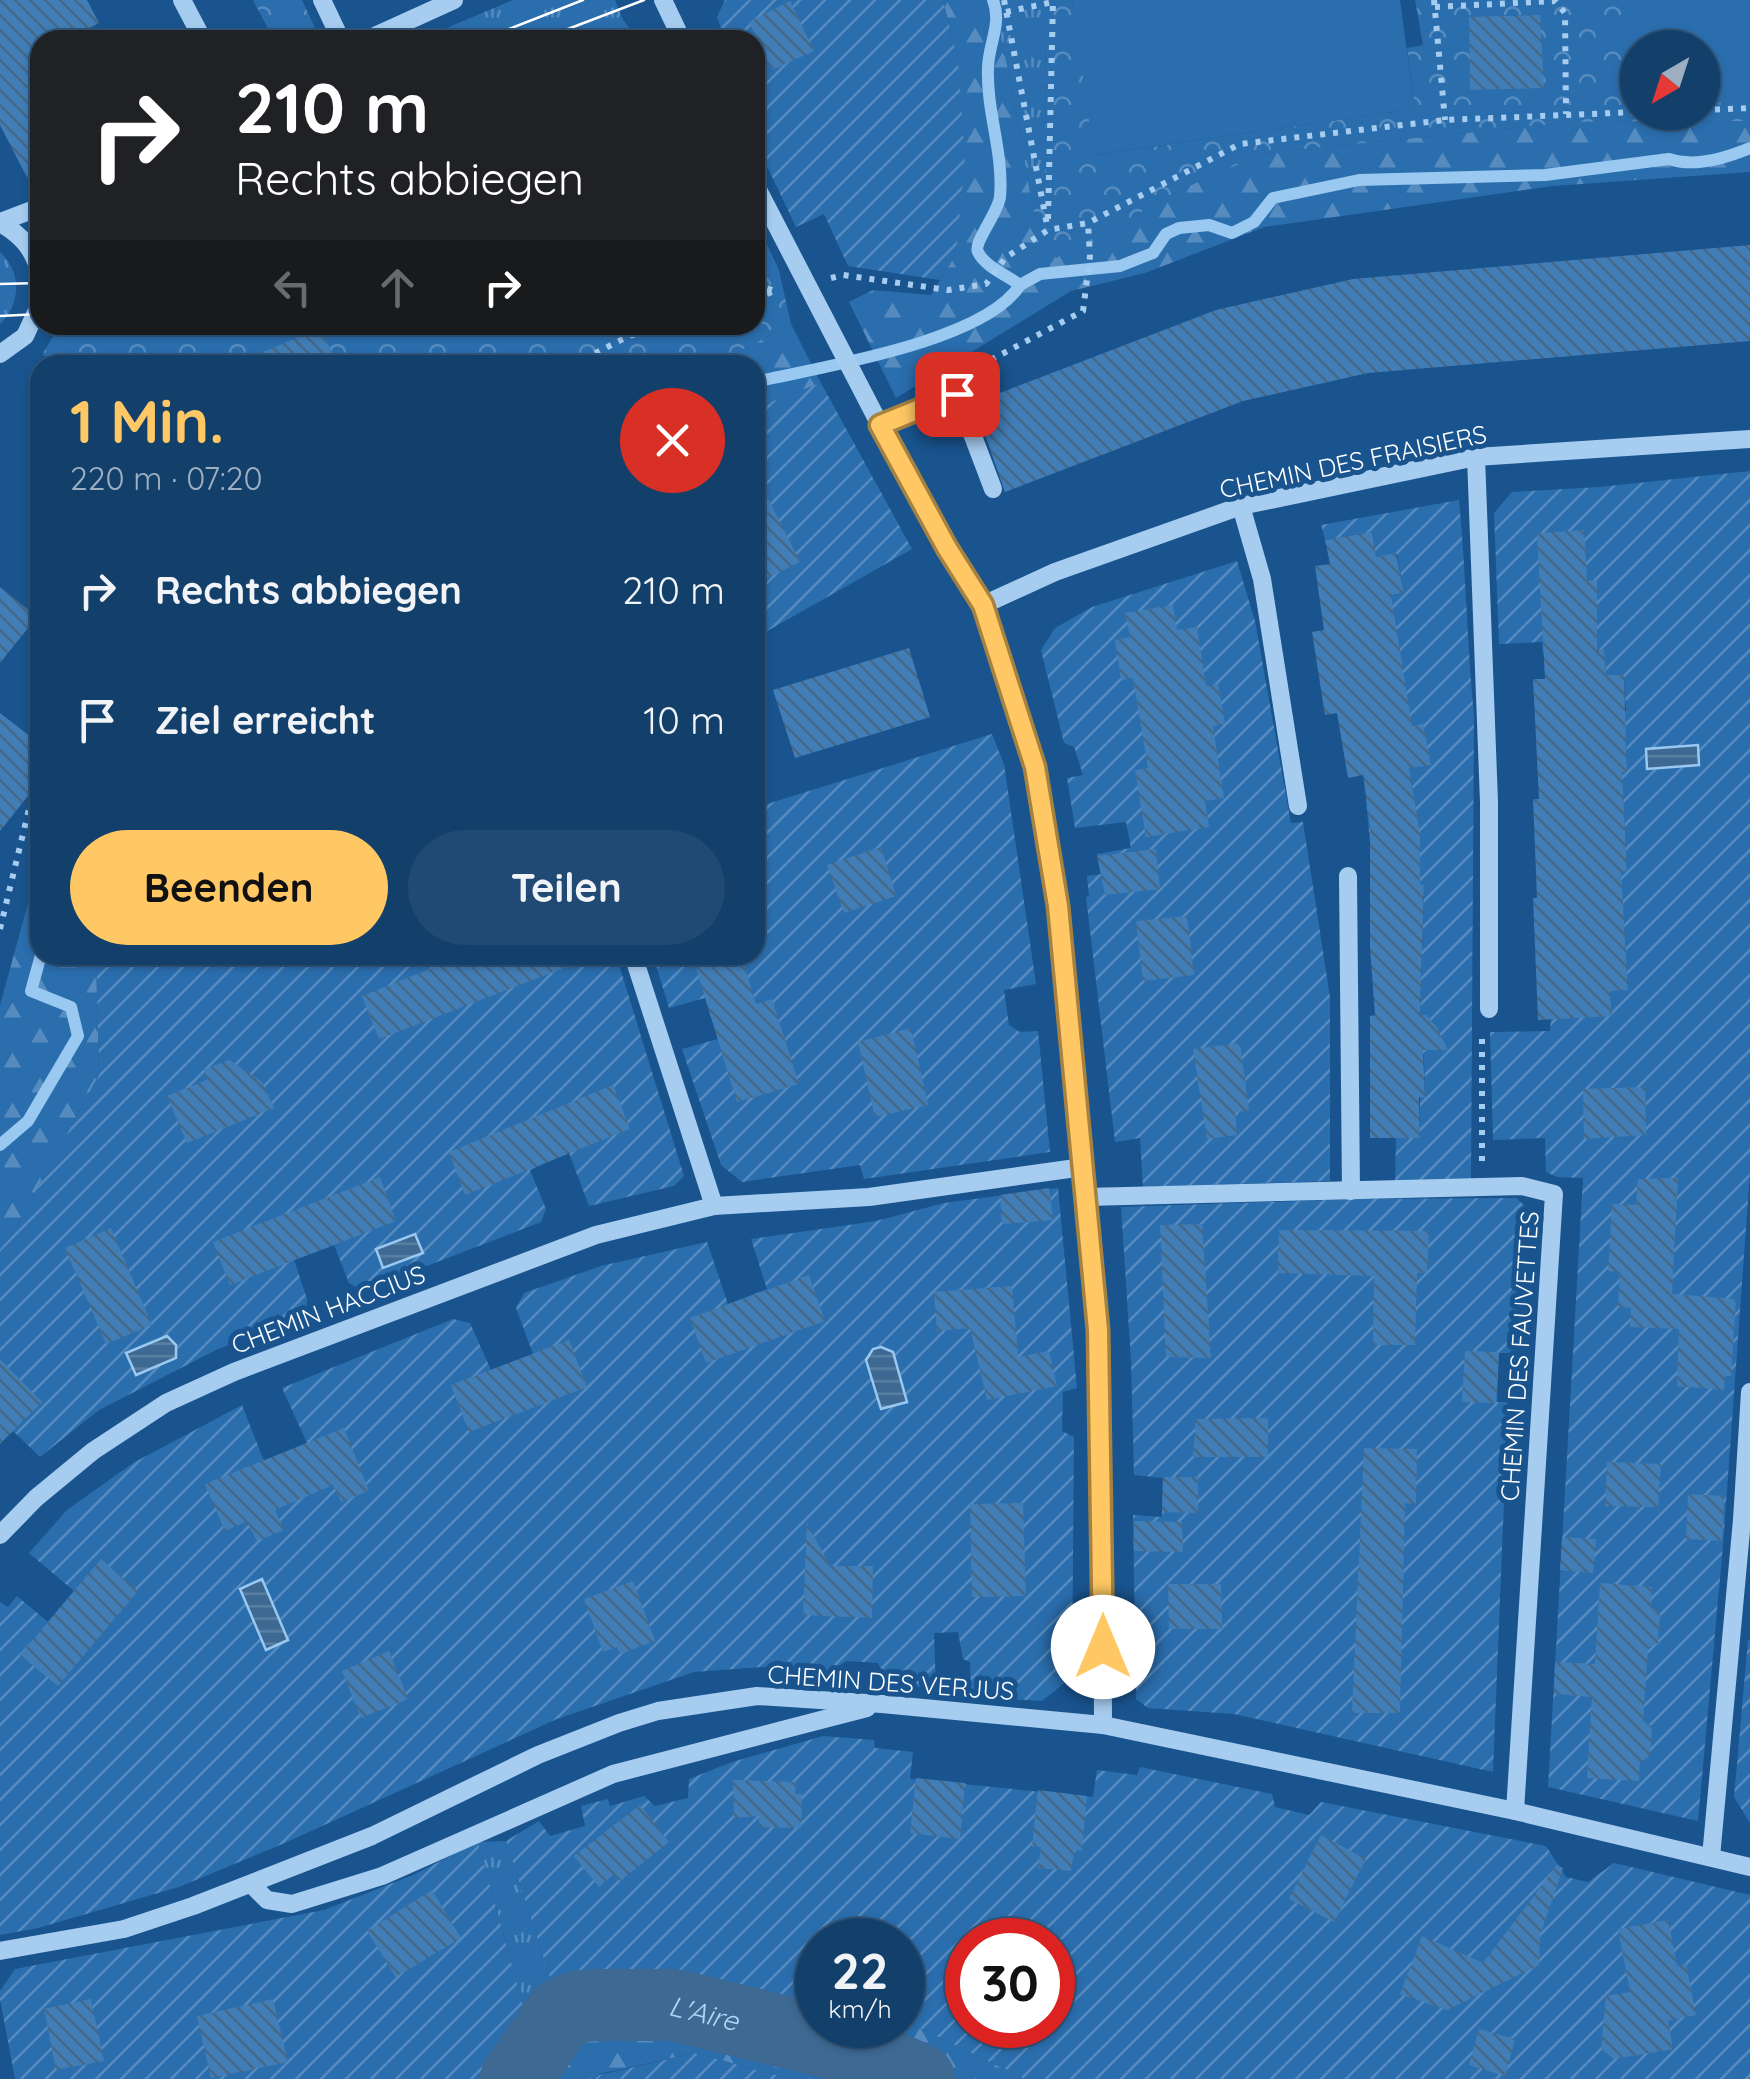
<!DOCTYPE html>
<html lang="de">
<meta charset="utf-8">
<style>
body{margin:0;font-family:Quicksand,sans-serif;background:#204a73;color:#f1f3f6;height:100vh;display:flex;flex-direction:column;font-size:38px;white-space:nowrap}
*{box-sizing:border-box;margin:0}
p{font-size:32px;color:#9dafc1}
.icon{flex:none;width:55px;height:55px;fill:none;stroke:currentColor;stroke-width:2;stroke-linecap:round;stroke-linejoin:round}
.map{position:relative;flex:1;overflow:hidden}
.panel{position:absolute;left:30px;top:355px;width:735px;height:610px;display:flex;flex-direction:column;background:#133f6b;border-radius:30px;box-shadow:0 2px 8px #0004,0 0 0 2px #32587e}
.panel>*{flex:none}
.guide{position:absolute;left:30px;top:30px;width:735px;height:305px;border-radius:30px;box-shadow:0 2px 8px #0004,0 0 0 2px #32587e;background:#202124;color:#fff;overflow:hidden}
.needle{width:65px;rotate:219deg}
.tools{position:absolute;left:1620px;top:30px;display:grid;gap:20px}
.tools a{display:grid;place-items:center;width:100px;height:100px;border-radius:50%;background:#133f6b;box-shadow:0 2px 8px #0004,0 0 0 2px #32587e;font-size:50px}
.speed{position:absolute;left:795px;top:1918px;display:flex;gap:20px;font-size:50px;font-weight:700;text-align:center}
.speed>*{display:grid;place-content:center;width:130px;height:130px;border-radius:50%;background:#133f6b;box-shadow:0 2px 8px #0004,0 0 0 2px #32587e;line-height:1}
.speed small{font-size:25px;font-weight:400}
.speed .limit{border:15px solid #d22;background:#fff;color:#111}
.pin{position:absolute;display:grid;place-items:center;width:85px;height:85px;color:#fff;margin:-42px;border-radius:20px;box-shadow:0 5px 15px #0006}
.me{position:absolute;width:110px;margin:-55px;rotate:0deg;stroke-linejoin:round;filter:drop-shadow(0 0 8px #0008)}
.turn{display:flex;align-items:center;gap:35px;height:210px;padding:0 40px;font-size:45px}
.turn .icon{width:130px;height:130px;stroke-width:2.5}
.turn b{display:block;font-size:70px;line-height:85px}
.lanes{display:flex;align-items:center;height:95px;padding:0 40px;background:#0003;justify-content:center;gap:50px;direction:ltr}
.lanes .off{opacity:.35}
.round{display:grid;place-items:center;flex:none;width:105px;height:105px;border-radius:52px;background:#204a73}
.head{display:flex;align-items:center;justify-content:space-between;height:170px;padding:0 40px}
h1{font-size:60px;font-weight:700;line-height:75px;color:#ffc864}
.button{display:flex;gap:20px;margin-top:auto;padding:20px 40px}
.button a{flex:1;height:115px;border-radius:60px;background:#ffc864;color:#111;font-size:40px;font-weight:700;line-height:115px;text-align:center}
.button a+a{background:#204a73;color:#f1f3f6}
ul{padding:0;list-style:none}
li{display:flex;align-items:center;gap:30px;height:130px;padding:0 40px}
li div{flex:1}
li b{display:block;font-size:38px}
li em{font-style:normal}
.map>svg:first-child{display:block}
.grass{fill:url(#grass-tufts)}
.forest{fill:url(#forest-firs)}
.park{fill:url(#park-crowns);fill-rule:evenodd}
.garden{fill:url(#garden-furrows);fill-rule:evenodd}
.pitch{fill:#2b6eae}
.water{fill:url(#water-rules);stroke:#99c8f1;stroke-width:2.5}
.lines{fill:none;stroke-linecap:round;stroke-linejoin:round}
.stream{stroke:#99c8f1;stroke-width:12}
.river{stroke:#3d6993;stroke-width:72}
.building{fill:url(#building-back-hatch)}
.path{stroke:#a6ccef;stroke-width:6;stroke-dasharray:5 8;stroke-linecap:butt}
.minor{stroke:#a6ccef;stroke-width:18}
.tram{stroke:#fff;stroke-width:2.5}
.route-casing{stroke:#a68241;stroke-width:25}
.route{stroke:#ffc864;stroke-width:18}
.labels{text-anchor:middle;dominant-baseline:central;stroke-width:10;stroke-linejoin:round;paint-order:stroke}
.street-label{font-size:25px;fill:#fff;stroke:#19548f}
.water-label{font-size:28px;font-style:italic;fill:#b2d6f6;stroke:#19548f}
</style>
<div class="map">
<svg width="1750" height="2079" viewBox="0 0 1750 2079">
<defs>
<pattern id="grass-tufts" width="24" height="20" patternUnits="userSpaceOnUse" patternTransform="scale(2.5)"><rect width="24" height="20" fill="#2b6eae"/><path d="M3 7l-1-3M5 7V3M7 7l1-3M15 17l-1-3M17 17v-4M19 17l1-3" fill="none" stroke="#558bbe"/></pattern>
<pattern id="forest-firs" width="22" height="20" patternUnits="userSpaceOnUse" patternTransform="scale(2.5)"><rect width="22" height="20" fill="#2b6eae"/><path d="M5 1l3.5 6h-7zM16 11l3.5 6h-7z" fill="#558bbe"/></pattern>
<pattern id="park-crowns" width="20" height="18" patternUnits="userSpaceOnUse" patternTransform="scale(2.5)"><rect width="20" height="18" fill="#2b6eae"/><path d="M2 6a3 3 0 1 1 6 0M12 15a3 3 0 1 1 6 0" fill="none" stroke="#558bbe"/></pattern>
<pattern id="garden-furrows" width="10" height="10" patternUnits="userSpaceOnUse" patternTransform="scale(2.5)"><rect width="10" height="10" fill="#2b6eae"/><path d="M-1 1l2-2M0 10L10 0M9 11l2-2" fill="none" stroke="#558bbe"/></pattern>
<pattern id="water-rules" width="6" height="5" patternUnits="userSpaceOnUse" patternTransform="scale(2.5)"><rect width="6" height="5" fill="#3d6993"/><path d="M0 2.5h6" fill="none" stroke="#5a80a3"/></pattern>
<pattern id="building-back-hatch" width="6" height="6" patternUnits="userSpaceOnUse" patternTransform="scale(2.5)"><rect width="6" height="6" fill="#417eb8"/><path d="M-1 5l2 2M0 0l6 6M5-1l2 2" fill="none" stroke="#466887"/></pattern>
</defs>
<rect width="100%" height="100%" fill="#19548f"/>
<g class="grass">
<polygon points="513,0 615,0 623,20 573,40 418,40"/>
<polygon points="992,0 1046,0 1045,180 1033,209 1008,69"/>
<path d="M0 252C22 272 21 304 0 324Z"/>
<polygon points="506,1841 558,2003 529,2027 478,1842"/>
</g>
<g class="forest">
<polygon points="943,0 992,0 1008,69 1033,209 1056,257 1191,185 1265,153 1573,122 1750,121 1750,172 1553,186 1264,227 1145,273 1071,291 896,398 849,302 873,290 931,295 956,254 958,61"/>
<polygon points="791,324 821,383 755,408 755,365 713,365"/>
<polygon points="40,860 40,955 96,955 99,1075 12,1235 0,1249 0,1005"/>
<polygon points="617,1976 817,2003 818,2025 902,2025 903,2020 1025,2079 790,2079 695,2053 599,2074 595,2079 492,2079 529,2027 555,2004"/>
</g>
<g class="park">
<polygon points="253,0 302,0 316,30 297,40 274,40"/>
<path d="M1046 0H1072L1095 155 1415 109 1407 48 1423 45 1415 0H1750V121L1573 122 1265 153 1191 185 1056 258 1033 209 1045 180ZM1638 48H1702V112H1638Z"/>
<polygon points="623,20 639,40 573,40"/>
<polygon points="755,219 779,270 791,324 713,365 57,365 59,360 42,355 60,325 755,325"/>
</g>
<g class="garden">
<polygon points="725,0 943,0 958,61 965,159 956,254 940,280 848,266 824,214 796,227 755,141 755,40 711,40 723,34 717,17"/>
<polygon points="821,383 912,549 755,638 755,408"/>
<polygon points="1750,471 1750,1173 1723,1545 1698,1821 1548,1787 1583,1178 1557,1177 1546,1172 1545,1138 1493,1140 1490,1032 1550,1031 1551,1019 1612,1015 1610,991 1628,989 1622,893 1602,872 1627,870 1623,795 1603,773 1627,771 1626,734 1607,712 1626,711 1624,675 1606,675 1603,650 1543,653 1542,642 1499,644 1494,513 1512,492 1600,487"/>
<path d="M1459 500C1466 572 1467 644 1474 716L1471 1180 1395 1181 1396 1138H1420V1097H1425L1424 1055 1420 1050H1439V1033L1432 1021H1420L1424 885H1420V844H1370L1366 799 1413 791 1409 768 1392 729 1371 599 1404 593 1397 554 1376 557 1372 532 1325 540 1321 525Z"/>
<polygon points="1237,561 1255,621 1291,823 1303,822 1330,997 1330,1181 1143,1187 1140,1138 1115,1142 1086,897 1089,896 1087,876 1101,874 1097,854 1131,848 1126,822 1075,828 1067,778 1083,775 1074,747 1064,743 1041,650 1055,628 1092,607"/>
<polygon points="992,734 1004,764 1036,984 1004,990 1009,1025 1020,1032 1038,1031 1050,1152 864,1179 860,1165 742,1182 721,1165 682,1049 718,1039 705,998 669,1008 653,955 755,955 755,782 764,805"/>
<polygon points="96,955 241,955 247,968 267,959 267,955 616,955 684,1176 674,1186 589,1206 569,1153 530,1170 546,1209 541,1222 362,1291 349,1283 334,1245 294,1260 307,1299 306,1315 218,1349 99,1410 40,1457 13,1431 0,1443 0,1249 12,1235 99,1075"/>
<polygon points="1058,1188 1077,1388 1063,1392 1062,1431 1074,1437 1072,1677 1042,1701 971,1697 970,1662 963,1659 958,1632 934,1633 936,1689 888,1683 878,1663 847,1661 823,1675 762,1667 694,1672 557,1719 285,1843 179,1887 38,1928 0,1935 0,1602 8,1607 17,1596 48,1622 74,1591 29,1553 67,1510 133,1463 242,1405 264,1461 307,1443 282,1388 453,1319 470,1323 491,1370 533,1354 516,1308 524,1293 601,1266 707,1242 728,1304 767,1289 751,1239 876,1221 944,1203"/>
<polygon points="1516,1198 1524,1205 1516,1353 1499,1353 1497,1402 1508,1402 1493,1772 1234,1714 1148,1708 1136,1699 1133,1515 1162,1517 1163,1478 1134,1475 1131,1361 1121,1207 1356,1199"/>
<polygon points="1748,1640 1750,1640 1750,1823 1734,1797"/>
<path d="M823 1736 874 1740 875 1748 913 1752 910 1779 1093 1797 1097 1770 1137 1775 1140 1767 1272 1794 1275 1807 1309 1815 1321 1802 1546 1846 1566 1877 1588 1882 1614 1863 1750 1895V2079H1025L903 2020 902 1940H818L817 2003 618 1976 558 2003 506 1841 539 1821 550 1836 585 1826 581 1806 608 1799 610 1806 644 1796 655 1806 688 1798 689 1779 732 1762ZM968 1940H1052V2025H968Z"/>
<polygon points="478,1842 529,2027 500,2079 15,2079 0,1999 0,1991 15,1969 324,1910 413,1875"/>
<polygon points="695,2053 790,2079 595,2079 599,2075"/>
</g>
<g class="pitch">
<polygon points="1072,0 1400,0 1415,109 1094,155"/>
<polygon points="1624,0 1750,0 1750,102 1703,103 1702,48 1638,48 1637,104 1627,105"/>
</g>
<g class="water">
<polygon points="1698,745 1699,765 1647,769 1646,749"/>
<polygon points="415,1234 423,1253 383,1268 376,1249"/>
<polygon points="167,1336 176,1345 176,1358 136,1375 126,1353"/>
<polygon points="881,1347 893,1352 907,1402 881,1409 866,1360 873,1349"/>
<polygon points="262,1579 288,1640 266,1650 240,1589"/>
</g>
<g class="lines">
<g class="stream">
<path d="M1020 285 1040 274 1120 266 1153 253 1166 234 1179 228 1209 225 1232 233 1254 222 1273 198 1359 180 1545 175 1669 159C1695 168 1726 158 1750 148"/>
<path d="M755 382C820 367 985 342 1020 285 1008 276 984 266 978 252 973 243 998 213 1000 197 1004 153 986 111 988 67 989 42 1002 24 993 0"/>
<polyline points="0,1145 28,1121 78,1036 71,1007 31,991 41,955"/>
</g>
<path class="river" id="s1" d="M516 2079 560 2014 580 2006 596 2005H674L843 2046 919 2079"/>
</g>
<g class="building">
<polygon points="0,0 87,0 99,23 66,40 40,40 40,195 36,195 0,125"/>
<polygon points="790,1 814,51 772,70 749,22"/>
<polygon points="1540,15 1544,88 1470,90 1469,17"/>
<polygon points="1750,245 1750,341 1368,373 1243,401 1005,492 974,403 1216,310 1353,279"/>
<polygon points="320,328 338,365 232,365"/>
<polygon points="755,472 800,562 755,584"/>
<polygon points="1584,530 1587,581 1597,580 1597,651 1604,650 1606,675 1624,675 1627,772 1622,772 1627,871 1621,871 1628,990 1610,991 1612,1016 1538,1020 1533,898 1537,898 1533,799 1539,799 1533,679 1545,679 1537,533"/>
<polygon points="1372,532 1376,557 1396,553 1404,593 1391,595 1412,726 1423,724 1431,765 1409,768 1420,834 1420,885 1424,884 1420,1015 1426,1015 1436,1026 1448,1050 1423,1050 1425,1098 1419,1097 1420,1138 1370,1138 1370,1016 1375,1015 1370,947 1370,826 1363,775 1348,778 1337,713 1325,715 1312,632 1324,630 1315,566 1330,564 1325,540"/>
<polygon points="0,587 37,617 0,663"/>
<polygon points="1173,605 1177,630 1197,627 1206,686 1218,684 1225,724 1213,726 1224,798 1205,801 1209,827 1146,837 1135,770 1148,768 1133,678 1121,680 1115,640 1130,637 1125,613"/>
<polygon points="909,648 930,717 795,758 773,690"/>
<polygon points="0,713 40,744 40,781 0,831"/>
<polygon points="881,847 896,896 844,913 827,865"/>
<polygon points="1156,849 1160,889 1105,895 1097,856"/>
<polygon points="1187,916 1194,975 1143,981 1136,921"/>
<polygon points="465,955 590,955 590,958 379,1039 362,996"/>
<polygon points="692,955 741,955 756,1004 772,999 799,1084 737,1102"/>
<polygon points="911,1028 928,1105 875,1117 858,1042"/>
<polygon points="1240,1043 1249,1110 1235,1112 1237,1135 1207,1139 1193,1049"/>
<polygon points="229,1060 262,1082 274,1108 187,1143 167,1096 207,1080 204,1070"/>
<polygon points="613,1085 630,1129 465,1195 449,1152"/>
<polygon points="1645,1087 1646,1135 1584,1139 1583,1089"/>
<polygon points="380,1177 396,1221 230,1285 213,1242"/>
<polygon points="1678,1178 1672,1294 1736,1299 1731,1376 1725,1376 1724,1390 1677,1386 1679,1329 1630,1327 1631,1308 1618,1307 1620,1272 1608,1271 1612,1204 1636,1205 1638,1179"/>
<polygon points="1049,1188 1053,1220 1002,1224 1000,1195"/>
<polygon points="1202,1224 1211,1358 1166,1357 1160,1225"/>
<polygon points="111,1228 152,1325 106,1344 65,1248"/>
<polygon points="1279,1230 1429,1231 1427,1273 1417,1273 1415,1345 1373,1345 1374,1276 1278,1273"/>
<polygon points="809,1275 825,1321 706,1363 690,1318"/>
<polygon points="1012,1286 1018,1357 1049,1351 1057,1386 987,1400 970,1328 937,1331 934,1292"/>
<polygon points="569,1340 587,1387 469,1432 451,1385"/>
<polygon points="1465,1351 1499,1352 1496,1403 1462,1402"/>
<polygon points="0,1359 42,1402 0,1444"/>
<polygon points="1268,1418 1268,1457 1193,1457 1196,1419"/>
<polygon points="344,1428 369,1491 341,1502 333,1485 275,1510 284,1530 257,1541 247,1521 225,1531 205,1484"/>
<polygon points="1364,1448 1417,1449 1416,1504 1405,1503 1400,1713 1352,1713"/>
<polygon points="1607,1462 1661,1464 1658,1507 1605,1506"/>
<polygon points="1163,1477 1198,1477 1198,1513 1162,1512"/>
<polygon points="1688,1494 1724,1496 1722,1541 1686,1539"/>
<polygon points="1023,1503 1026,1596 972,1597 970,1504"/>
<polygon points="1134,1521 1182,1522 1183,1552 1134,1551"/>
<polygon points="807,1523 830,1566 873,1566 872,1618 803,1615"/>
<polygon points="1562,1537 1596,1539 1593,1573 1560,1570"/>
<polygon points="101,1559 138,1591 58,1686 20,1655"/>
<polygon points="633,1581 655,1641 620,1654 617,1647 603,1652 584,1599"/>
<polygon points="1600,1583 1652,1587 1651,1606 1660,1613 1658,1643 1648,1648 1643,1720 1652,1727 1650,1756 1640,1762 1639,1781 1587,1778 1592,1697 1554,1694 1555,1662 1595,1664"/>
<polygon points="1168,1584 1221,1584 1222,1629 1169,1629"/>
<polygon points="389,1651 408,1699 361,1718 342,1671"/>
<polygon points="916,1778 965,1783 960,1839 910,1833"/>
<polygon points="733,1780 796,1782 795,1794 802,1794 801,1828 759,1827 759,1816 734,1818"/>
<polygon points="1038,1790 1087,1796 1082,1851 1074,1850 1071,1871 1038,1868 1041,1847 1032,1847"/>
<polygon points="640,1805 669,1842 620,1881 614,1874 599,1887 574,1856"/>
<polygon points="1321,1835 1366,1859 1334,1922 1289,1899"/>
<polygon points="1557,1865 1563,1868 1540,1935 1539,1965 1447,2010 1400,1994 1422,1936 1483,1963"/>
<polygon points="432,1890 461,1938 396,1977 367,1931"/>
<polygon points="1668,1920 1677,1966 1686,1963 1696,2015 1668,2021 1673,2049 1614,2059 1601,2049 1606,1996 1630,1992 1618,1929"/>
<polygon points="91,1999 104,2061 56,2070 44,2009"/>
<polygon points="273,1999 288,2062 211,2078 197,2016"/>
<polygon points="1479,2029 1515,2039 1505,2076 1469,2065"/>
</g>
<g class="lines">
<g class="path">
<polyline points="1004,0 1048,230"/>
<polyline points="1434,0 1445,120"/>
<polyline points="1435,7 1555,1 1565,13 1566,114"/>
<polyline points="1006,12 1053,2"/>
<polyline points="1702,110 1750,108"/>
<polyline points="1048,219 1053,0"/>
<polyline points="831,278 843,275 948,290 986,284 1005,258 1048,230 1088,223 1240,144 1445,120 1638,112"/>
<polyline points="755,284 772,290"/>
<polyline points="755,299 774,291"/>
<polyline points="281,325 308,325"/>
<polyline points="572,365 629,336 667,325"/>
<polyline points="968,372 1083,311 1090,256 1088,223"/>
<polyline points="0,929 30,805 40,791"/>
<polyline points="1482,1161 1482,1033"/>
</g>
<g class="minor">
<polyline points="182,0 203,40"/>
<polyline points="322,0 341,40"/>
<polyline points="663,0 682,40"/>
<polyline points="366,40 454,0"/>
<polyline points="755,184 880,425 947,548 983,605 1035,767 1058,906 1098,1330 1102,1452 1103,1725"/>
<polyline points="0,222 40,207"/>
<path d="M0 223C22 235 34 250 40 274"/>
<polyline points="0,354 25,336 40,304"/>
<polyline points="880,425 957,394 993,489"/>
<polyline points="1476,457 1489,802 1489,1009"/>
<polyline points="1241,506 1262,579 1298,806"/>
<polyline points="983,605 1055,572 1241,506 1476,457 1750,439"/>
<polyline points="1348,876 1351,1191"/>
<polyline points="633,955 714,1206"/>
<polyline points="1086,1197 1522,1186 1554,1194 1515,1811"/>
<polyline points="0,1535 36,1498 93,1451 166,1403 234,1372 596,1235 714,1206 869,1197 1083,1167"/>
<polyline points="1711,1857 1742,1520 1750,1392"/>
<polyline points="252,1885 267,1900 292,1904 382,1876 613,1774 867,1708"/>
<polyline points="0,1951 124,1929 193,1906 372,1836 538,1755 619,1723 658,1711 757,1696 882,1704 1103,1725 1515,1811 1750,1867"/>
</g>
<g class="tram">
<polyline points="481,40 583,0"/>
<polyline points="539,40 644,0"/>
<polyline points="0,284 40,283"/>
<polyline points="0,316 40,314"/>
</g>
</g>
<g class="lines">
<defs>
<polyline id="route" points="957,394 880,425 947,548 983,605 1035,767 1058,906 1098,1330 1103,1647"/>
</defs>
<use href="#route" class="route-casing"/>
<use href="#route" class="route"/>
</g>
<g class="labels">
<g class="street-label">
<text transform="translate(1353 461) rotate(-12)">CHEMIN DES FRAISIERS</text>
<text transform="translate(328 1309) rotate(-21)">CHEMIN HACCIUS</text>
<text transform="translate(1519 1356) rotate(-86)">CHEMIN DES FAUVETTES</text>
<text transform="translate(891 1682) rotate(4)">CHEMIN DES VERJUS</text>
</g>
<g class="water-label">
<text stroke="none"><textPath href="#s1" startOffset="225">L'Aire</textPath></text>
</g>
</g>
</svg>
<div class="tools">
<a><svg class="needle" viewBox="-14 -14 28 28"><path d="M0-13l5 13h-10z" fill="#e53935"/><path d="M0 13l5-13h-10z" fill="#9dafc1"/></svg></a>
</div>
<div class="speed"><div>22<small>km/h</small></div><div class="limit">30</div></div>
<div class="pin" style="left:957px;top:394px;background:#d93025"><svg class="icon" aria-label="arrive" viewBox="0 0 24 24"><path d="M6 21V4h12l-3 4 3 4H6"/></svg></div>
<svg class="me" style="left:1103px;top:1647px" viewBox="-20 -20 40 40"><circle r="19" fill="#fff"/><path d="M0-13L10 11 0 6-10 11z" fill="#ffc864"/></svg>
<div class="guide">
<div class="turn"><svg class="icon" aria-label="right" viewBox="0 0 24 24"><path d="M7 20v-9h11M14 6l5 5-5 5"/></svg><div><b>210 m</b>Rechts abbiegen</div></div>
<div class="lanes"><svg class="icon off" aria-label="left" viewBox="0 0 24 24"><path d="M17 20v-9H6M10 6l-5 5 5 5"/></svg><svg class="icon off" aria-label="ahead" viewBox="0 0 24 24"><path d="M12 20V5M6 11l6-6 6 6"/></svg><svg class="icon" aria-label="right" viewBox="0 0 24 24"><path d="M7 20v-9h11M14 6l5 5-5 5"/></svg></div>
</div>
<section class="panel">
<div class="head"><div><h1>1 Min.</h1><p>220 m · 07:20</p></div><a class="round" style="background:#d93025;color:#fff"><svg class="icon" aria-label="close" viewBox="0 0 24 24"><path d="M6 6l12 12M18 6L6 18"/></svg></a></div>
<ul>
<li><svg class="icon" aria-label="right" viewBox="0 0 24 24"><path d="M7 20v-9h11M14 6l5 5-5 5"/></svg><div><b>Rechts abbiegen</b></div><em>210 m</em></li>
<li><svg class="icon" aria-label="arrive" viewBox="0 0 24 24"><path d="M6 21V4h12l-3 4 3 4H6"/></svg><div><b>Ziel erreicht</b></div><em>10 m</em></li>
</ul>
<div class="button"><a>Beenden</a><a>Teilen</a></div>
</section>
</div>
